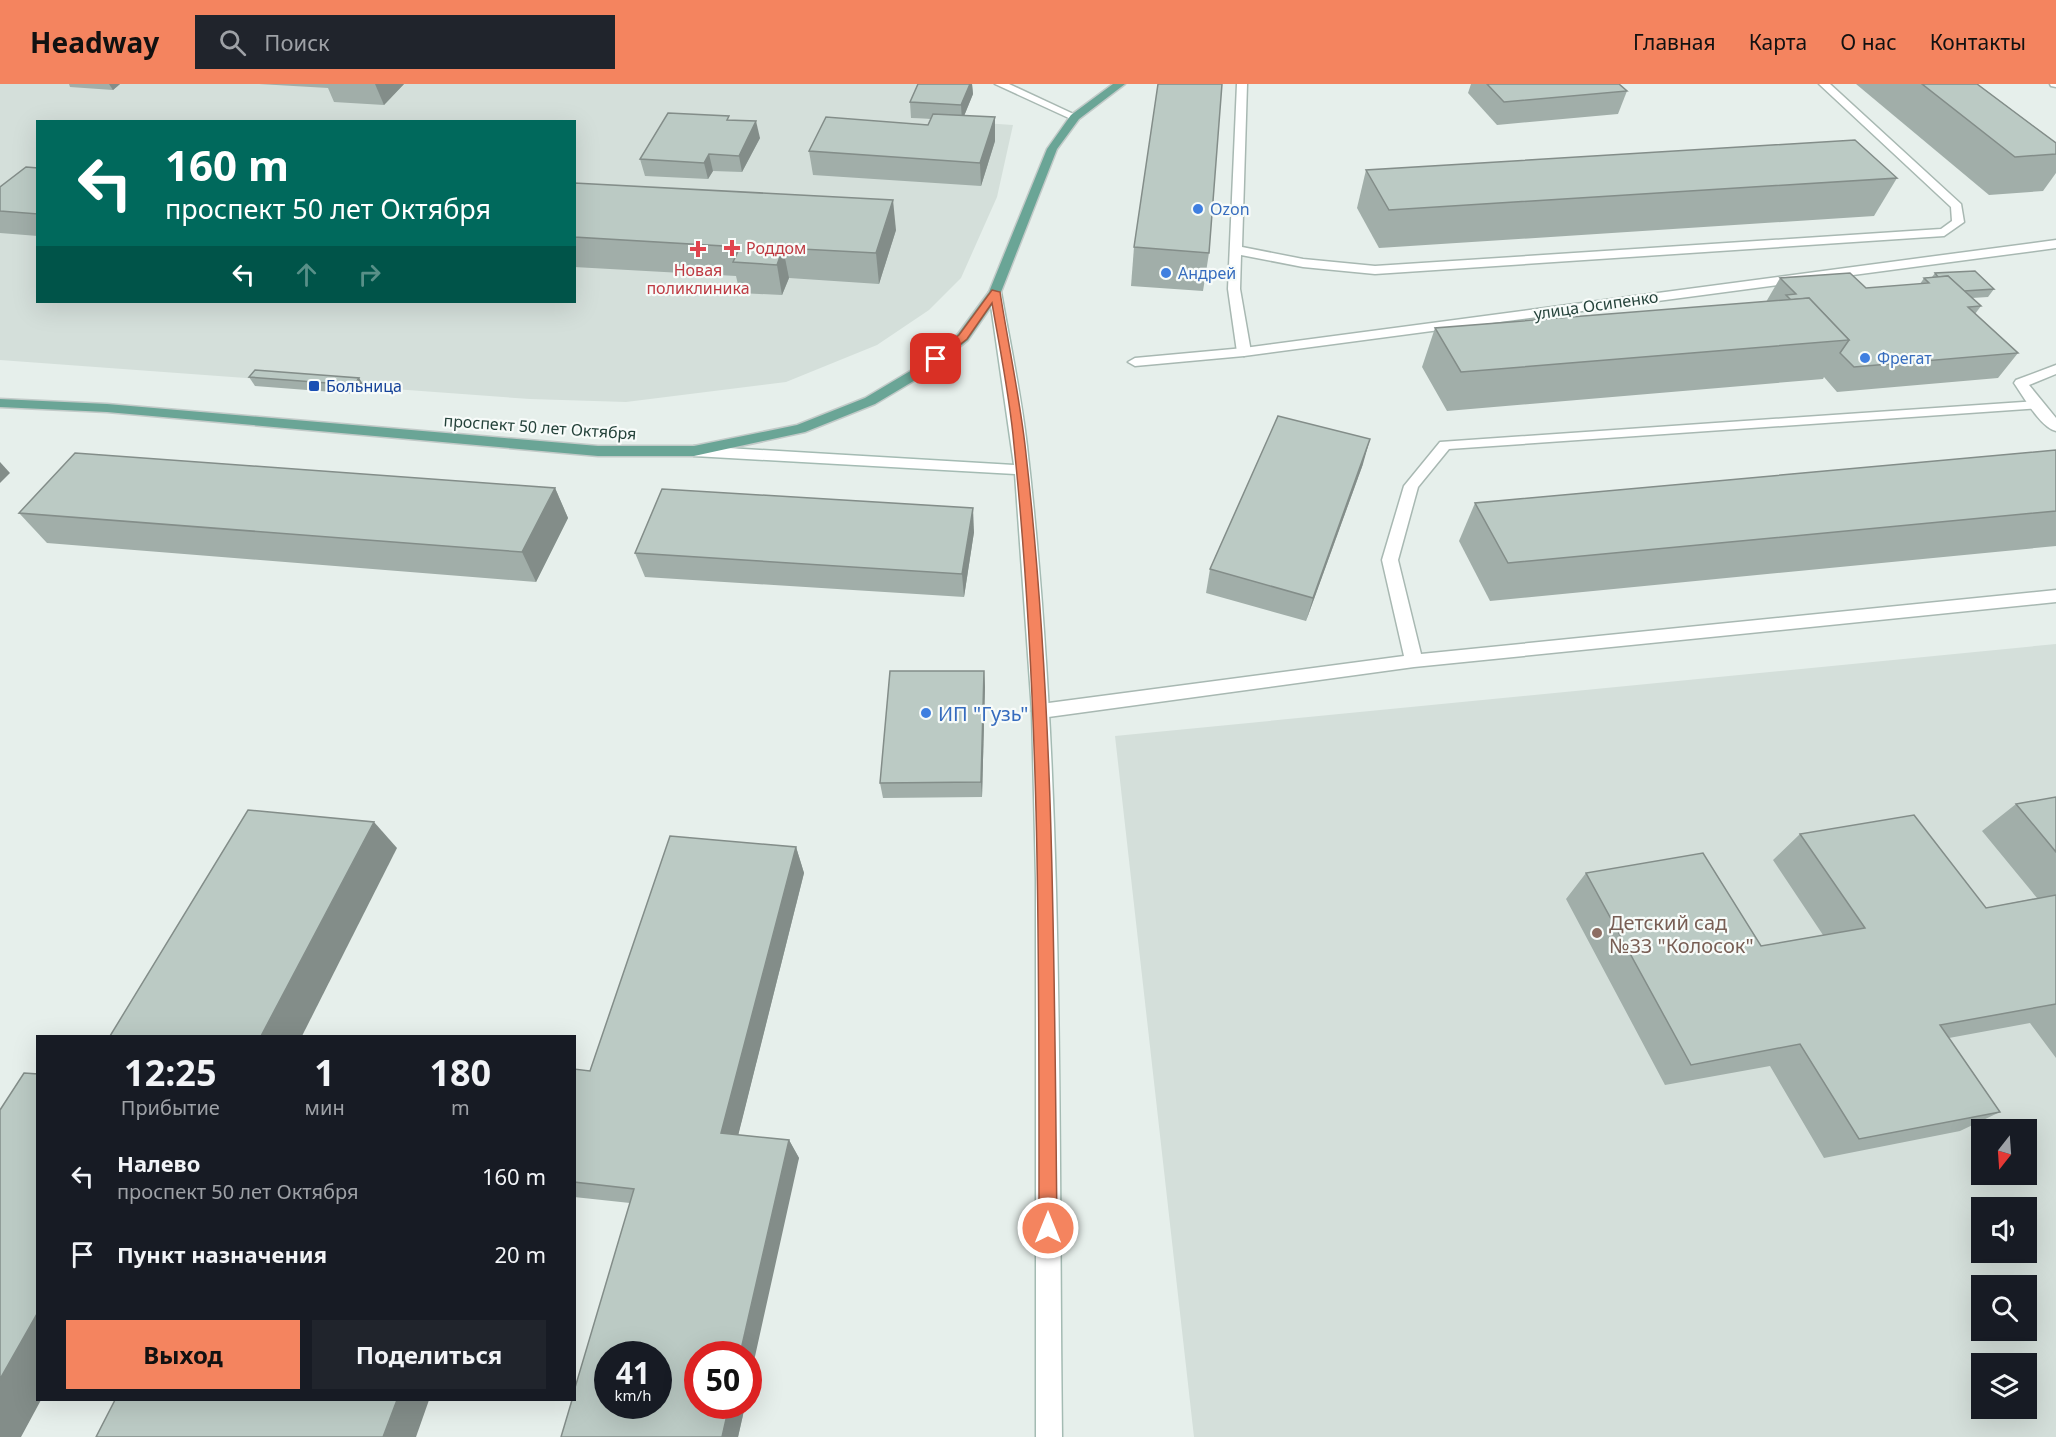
<!DOCTYPE html>
<html lang="ru">
<meta charset="utf-8">
<style>
body{margin:0;font-family:"Noto Sans",sans-serif;background:#20242c;color:#f1f3f6;height:100vh;display:flex;flex-direction:column;font-size:22px;white-space:nowrap}
*{box-sizing:border-box;margin:0}
p{font-size:20px;color:#9ea1a6}
.icon{flex:none;width:33px;height:33px;fill:none;stroke:currentColor;stroke-width:2;stroke-linecap:round;stroke-linejoin:round}
.map{position:relative;flex:1;overflow:hidden}
.panel{position:absolute;left:36px;top:951px;width:540px;height:366px;display:flex;flex-direction:column;background:#171b24;border-radius:0px;box-shadow:0 6px 24px #0002}
.panel>*{flex:none}
.banner{position:absolute;left:36px;top:36px;width:540px;height:183px;border-radius:0px;box-shadow:0 6px 24px #0002;background:#00695c;color:#fff;overflow:hidden}
.needle{width:39px;rotate:197deg}
.fabs{position:absolute;left:1971px;top:1035px;display:grid;gap:12px}
.fabs a{display:grid;place-items:center;width:66px;height:66px;border-radius:0px;background:#171b24;box-shadow:0 6px 24px #0002;font-size:30px}
.speed{position:absolute;left:594px;top:1257px;display:flex;gap:12px;font-size:30px;font-weight:700;text-align:center}
.speed>*{display:grid;place-content:center;width:78px;height:78px;border-radius:50%;background:#171b24;box-shadow:0 6px 24px #0002;line-height:1}
.speed small{font-size:15px;font-weight:400}
.speed .limit{border:9px solid #d22;background:#fff;color:#111}
.pin{position:absolute;display:grid;place-items:center;width:51px;height:51px;color:#fff;margin:-26px;border-radius:12px;box-shadow:0 3px 9px #0006}
.me{position:absolute;width:66px;margin:-33px;rotate:0deg;stroke-linejoin:round;filter:drop-shadow(0 0 4px #0008)}
.turn{display:flex;align-items:center;gap:21px;height:126px;padding:0 30px;font-size:27px}
.turn .icon{width:78px;height:78px;stroke-width:2.5}
.turn b{display:block;font-size:42px;line-height:51px}
.lanes{display:flex;align-items:center;height:57px;padding:0 30px;background:#0003;justify-content:center;gap:30px;direction:ltr}
.lanes .off{opacity:.35}
.eta{display:flex;justify-content:space-evenly;align-items:center;height:102px;text-align:center}
.eta b{font-size:36px;font-weight:700;line-height:42px}
.cta{display:flex;gap:12px;margin-top:auto;padding:12px 30px}
.cta a{flex:1;height:69px;border-radius:0px;background:#f4845f;color:#111;font-size:24px;font-weight:700;line-height:69px;text-align:center}
.cta a+a{background:#20242c;color:#f1f3f6}
ul{padding:0;list-style:none}
li{display:flex;align-items:center;gap:18px;height:78px;padding:0 30px}
li div{flex:1}
li b{display:block;font-size:22px}
li em{font-style:normal}
header{display:flex;align-items:center;gap:36px;box-sizing:border-box;height:84px;padding:0 30px;background:#f4845f;color:#111}
header strong{font-size:28px}
nav{display:flex;gap:33px;margin-inline-start:auto;font-size:21px}
.search{width:420px;height:54px;background:#20242c;display:flex;align-items:center;gap:15px;box-sizing:border-box;padding:0 21px;border-radius:0px;color:#9ea1a6;font-size:22px}
.map>svg:first-child{display:block}
.built{fill:#d4dfda;fill-rule:evenodd}
.lines{fill:none;stroke-linecap:round;stroke-linejoin:round}
.service-casing{stroke:#a8b8b2;stroke-width:3}
.pedestrian-casing{stroke:#a8b8b2;stroke-width:3}
.minor-casing{stroke:#a8b8b2;stroke-width:3}
.secondary-casing{stroke:#a4bbb3;stroke-width:3}
.primary-casing{stroke:#c2cac8;stroke-width:3}
.service{fill:#fff;fill-rule:evenodd}
.pedestrian{fill:#fff;fill-rule:evenodd}
.minor{fill:#fff;fill-rule:evenodd}
.secondary{fill:#fff;fill-rule:evenodd}
.primary{fill:#6aa596;fill-rule:evenodd}
.wall{fill:#a1aea9}
.shaded-wall{fill:#838d89}
.building{fill:#bbcac4;stroke:#838d89;stroke-width:1.5;fill-rule:evenodd}
.route{fill:#f4845f;stroke:#9f563e;stroke-width:1.5}
.shop-dot{fill:#3f7fe0;stroke:#f7fbf9;stroke-width:2}
.health-dot{fill:#e0444e;stroke:#f7fbf9;stroke-width:2}
.transit-dot{fill:#1a4fb4;stroke:#f7fbf9;stroke-width:2}
.education-dot{fill:#8d6e63;stroke:#f7fbf9;stroke-width:2}
.labels{text-anchor:middle;dominant-baseline:central;stroke-width:4.5;stroke-linejoin:round;paint-order:stroke}
.far-shop-label{font-size:16px;fill:#366cbe;stroke:#f7fbf9;text-anchor:start}
.far-health-label{font-size:16px;fill:#be3a42;stroke:#f7fbf9;text-anchor:start}
.far-street-label{font-size:16px;fill:#24423a;stroke:#f7fbf9}
.far-transit-label{font-size:16px;fill:#164399;stroke:#f7fbf9;text-anchor:start}
.shop-label{font-size:20px;fill:#366cbe;stroke:#f7fbf9;text-anchor:start}
.education-label{font-size:20px;fill:#785e54;stroke:#f7fbf9;text-anchor:start}
</style>
<header>
<strong>Headway</strong>
<div class="search"><svg class="icon" aria-label="search" viewBox="0 0 24 24"><circle cx="10" cy="10" r="6"/><path d="M15 15l6 6"/></svg>Поиск</div>
<nav><a>Главная</a><a>Карта</a><a>О нас</a><a>Контакты</a></nav>
</header>
<div class="map">
<svg width="2056" height="1353" viewBox="0 0 2056 1353">
<rect width="100%" height="100%" fill="#e6efeb"/>
<g class="built">
<path d="M0 0H950L911 34 1013 41 997 113 961 194 929 226 877 261 786 298 626 318 530 315 0 276ZM38 38H574V218H38Z"/>
<path d="M2056 560V1353H1194L1115 652ZM1982 1046H2026V1090H1982ZM1982 1124H2026V1168H1982ZM1982 1202H2026V1246H1982ZM1982 1280H2026V1324H1982Z"/>
</g>
<g class="lines">
<defs>
<g id="service">
<polygon points="995,0 1009,0 1080,33 1071,35"/>
<polygon points="1237,0 1247,0 1242,163 1303,175 1375,182 1941,145 1952,137 1951,123 1819,0 1830,0 1961,120 1964,138 1944,152 1375,190 1303,183 1241,171 1240,205 1251,268 1244,272 1237,268 1228,205"/>
<polygon points="2050,0 2056,0 2056,3 2051,2"/>
<path d="M2056 281V290L2029 301 2056 334V347C2041 344 2023 312 2014 299L2016 296Z"/>
</g>
<polygon id="pedestrian" points="2056,156 2056,164 1244,272 1135,282 1128,278 1135,274 1244,264"/>
<polygon id="minor" points="2036,317 2041,318 2043,321 2041,324 1449,365 1418,403 1398,476 1421,570 2056,506 2056,518 1414,583 1041,634 1035,632 1032,627 1035,622 1041,620 1404,572 1382,476 1404,402 1440,358"/>
<path id="secondary" d="M995 204 1001 208C1010 259 1021 310 1027 362 1065 690 1058 1023 1062 1353H1036V795L1032 627 1015 390 694 372 687 367 694 362 1014 381 989 208Z"/>
<polygon id="primary" points="1113,0 1125,0 1079,35 1057,65 1001,208 968,256 927,289 875,320 805,348 694,372 598,372 107,328 0,323 0,315 107,320 598,362 694,362 797,341 865,314 917,283 958,250 989,208 1047,65 1071,31"/>
</defs>
<use href="#service" class="service-casing"/>
<use href="#pedestrian" class="pedestrian-casing"/>
<use href="#minor" class="minor-casing"/>
<use href="#secondary" class="secondary-casing"/>
<use href="#primary" class="primary-casing"/>
<use href="#service" class="service"/>
<use href="#pedestrian" class="pedestrian"/>
<use href="#minor" class="minor"/>
<use href="#secondary" class="secondary"/>
<use href="#primary" class="primary"/>
</g>
<g class="wall">
<polygon points="69,0 120,0 113,6 70,3"/>
<polygon points="259,0 404,0 384,21 334,18 328,4"/>
<polygon points="918,0 972,0 973,10 964,32 995,33 995,57 981,102 813,91 809,67 928,41 931,35 911,34 910,18"/>
<polygon points="1471,0 1619,0 1627,7 1618,30 1497,41 1468,9"/>
<polygon points="1856,0 1977,0 2056,59 2056,89 2043,107 1989,111"/>
<polygon points="730,36 760,54 742,88 713,87 708,95 645,92 640,75"/>
<polygon points="38,84 38,152 0,149 0,103"/>
<polygon points="1366,86 1897,94 1874,132 1379,164 1357,124"/>
<polygon points="574,99 896,146 879,200 789,194 782,211 740,209 736,192 574,183"/>
<polygon points="1134,163 1209,169 1203,207 1131,202"/>
<polygon points="1935,189 1994,205 1988,213 1972,214 1981,222 1975,230 2018,269 1998,294 1837,308 1824,293 1823,295 1447,327 1422,283 1435,244 1766,218 1780,194 1866,204 1920,200 1924,194 1932,193"/>
<polygon points="249,293 359,294 364,302 359,310 255,302"/>
<polygon points="2056,366 2056,462 1490,517 1459,457 1475,419"/>
<polygon points="1363,380 1306,537 1206,509 1210,485"/>
<polygon points="555,404 568,434 536,498 47,459 19,429"/>
<polygon points="974,448 964,513 645,493 635,469"/>
<polygon points="984,587 985,603 982,713 883,714 880,699"/>
<polygon points="2056,713 2056,974 2030,939 1949,954 2000,1028 1960,1047 1824,1074 1770,982 1665,1001 1566,815 1586,789 1761,862 1823,851 1773,776 1800,750 1986,824 2037,814 1982,747 2016,720"/>
<polygon points="796,763 804,789 738,1051 789,1056 799,1074 698,1322 745,1322 738,1353 561,1353 630,1119 574,1113 574,985 590,987"/>
</g>
<g class="shaded-wall">
<polygon points="109,0 120,0 113,6"/>
<polygon points="375,0 404,0 384,21"/>
<polygon points="970,0 972,0 973,10 962,37 961,21"/>
<polygon points="995,33 995,57 981,102 980,79"/>
<polygon points="756,37 760,54 742,88 739,72"/>
<polygon points="709,70 713,87 708,95 704,79"/>
<polygon points="893,116 896,146 879,200 876,169"/>
<polygon points="783,164 789,194 782,211 777,181"/>
<polygon points="359,294 364,302 359,310 354,301"/>
<polygon points="1370,355 1363,380 1306,537 1313,514"/>
<polygon points="0,378 10,389 0,399"/>
<polygon points="555,404 568,434 536,498 522,468"/>
<polygon points="973,424 974,448 964,513 962,490"/>
<polygon points="984,587 985,603 982,713 981,698"/>
<polygon points="374,738 397,764 302,952 261,952"/>
<polygon points="796,763 804,789 734,1068 721,1049"/>
<polygon points="789,1056 799,1074 748,1304 748,1270 740,1270"/>
<polygon points="38,1228 38,1316 41,1316 21,1353 0,1353 0,1295"/>
<polygon points="397,1316 429,1316 416,1353 383,1353"/>
<polygon points="729,1322 745,1322 738,1353 722,1353"/>
</g>
<g class="building">
<polygon points="918,0 970,0 961,21 910,18"/>
<polygon points="1158,0 1222,0 1209,169 1134,163"/>
<polygon points="1487,0 1619,0 1627,7 1504,18"/>
<polygon points="1922,0 1977,0 2056,59 2056,70 2015,73"/>
<polygon points="668,29 729,32 727,36 756,37 739,72 709,70 704,79 640,75"/>
<polygon points="933,30 995,33 980,79 809,67 826,33 928,41"/>
<polygon points="1855,56 1897,94 1389,126 1366,86"/>
<polygon points="26,83 38,84 38,130 0,127 0,103"/>
<polygon points="574,99 893,116 876,169 783,164 777,181 733,178 740,163 574,153"/>
<polygon points="1975,187 1994,205 1964,207 1948,192 1938,193 1935,189"/>
<polygon points="1850,189 1866,204 1929,199 1924,194 1948,192 1981,222 1968,223 2018,269 1854,283 1840,269 1849,256 1809,214 1791,216 1786,211 1796,210 1780,194"/>
<polygon points="1809,214 1849,256 1461,288 1435,244"/>
<polygon points="255,286 359,294 354,301 249,293"/>
<polygon points="1278,332 1370,355 1313,514 1210,485"/>
<polygon points="2056,366 2056,427 1508,479 1475,419"/>
<polygon points="75,369 555,404 522,468 19,429"/>
<polygon points="662,405 973,424 962,490 635,469"/>
<polygon points="890,587 984,587 981,698 880,699"/>
<polygon points="2056,713 2056,768 2016,720"/>
<polygon points="248,726 374,738 261,952 110,952"/>
<polygon points="1914,731 1986,824 2056,811 2056,920 1940,941 2000,1028 1859,1055 1800,960 1691,981 1586,789 1703,769 1761,862 1865,844 1800,750"/>
<path d="M670 752 796 763 721 1049 789 1056 740 1270H698V1322H729L722 1353H561L572 1316H574V1307L634 1105 574 1098V985L590 987ZM608 1270H658V1322H608Z"/>
<polygon points="24,989 38,990 38,1228 0,1295 0,1026"/>
<polygon points="115,1316 397,1316 383,1353 96,1353"/>
</g>
<path class="route" d="M992 206 1000 208C1008 259 1019 310 1025 361 1055 621 1054 882 1057 1144L1054 1150 1048 1153 1041 1150 1039 1144C1039 883 1041 622 1014 361 1010 314 1000 266 992 219L967 255 939 277 931 275 959 251Z"/>
<g class="shop-dot">
<circle cx="1198" cy="125" r="6"/>
<circle cx="1166" cy="189" r="6"/>
<circle cx="1865" cy="274" r="6"/>
<circle cx="926" cy="629" r="6"/>
</g>
<g class="health-dot">
<path d="M729 155h6v6h6v6h-6v6h-6v-6h-6v-6h6z"/>
<path d="M695 156h6v6h6v6h-6v6h-6v-6h-6v-6h6z"/>
</g>
<rect class="transit-dot" x="308" y="296" width="12" height="12" rx="3"/>
<circle class="education-dot" cx="1597" cy="849" r="6"/>
<g class="labels">
<g class="far-shop-label">
<text x="1210" y="125">Ozon</text>
<text x="1178" y="189">Андрей</text>
<text x="1877" y="274">Фрегат</text>
</g>
<g class="far-health-label">
<text x="746" y="164">Роддом</text>
<text x="698" y="186" text-anchor="middle">Новая<tspan x="698" dy="18">поликлиника</tspan></text>
</g>
<g class="far-street-label">
<text transform="translate(1596 221) rotate(-8)">улица Осипенко</text>
<text transform="translate(540 343) rotate(4)">проспект 50 лет Октября</text>
</g>
<g class="far-transit-label">
<text x="326" y="302">Больница</text>
</g>
<g class="shop-label">
<text x="938" y="629">ИП "Гузь"</text>
</g>
<g class="education-label">
<text x="1609" y="838">Детский сад<tspan x="1609" dy="23">№33 "Колосок"</tspan></text>
</g>
</g>
</svg>
<div class="fabs">
<a><svg class="needle" viewBox="-14 -14 28 28"><path d="M0-13l5 13h-10z" fill="#e53935"/><path d="M0 13l5-13h-10z" fill="#9ea1a6"/></svg></a>
<a><svg class="icon" aria-label="sound" viewBox="0 0 24 24"><path d="M4 9h4l5-4v14l-5-4H4zM17 9q2 3 0 6"/></svg></a>
<a><svg class="icon" aria-label="search" viewBox="0 0 24 24"><circle cx="10" cy="10" r="6"/><path d="M15 15l6 6"/></svg></a>
<a><svg class="icon" aria-label="layers" viewBox="0 0 24 24"><path d="M12 4l9 5-9 5-9-5zM3 14l9 5 9-5"/></svg></a>
</div>
<div class="speed"><div>41<small>km/h</small></div><div class="limit">50</div></div>
<div class="pin" style="left:936px;top:275px;background:#d93025"><svg class="icon" aria-label="arrive" viewBox="0 0 24 24"><path d="M6 21V4h12l-3 4 3 4H6"/></svg></div>
<svg class="me" style="left:1048px;top:1144px" viewBox="-20 -20 40 40"><circle r="17" fill="#f4845f" stroke="#fff" stroke-width="3"/><path d="M0-11L8 9 0 5-8 9z" fill="#fff"/></svg>
<div class="banner">
<div class="turn"><svg class="icon" aria-label="left" viewBox="0 0 24 24"><path d="M17 20v-9H6M10 6l-5 5 5 5"/></svg><div><b>160 m</b>проспект 50 лет Октября</div></div>
<div class="lanes"><svg class="icon" aria-label="left" viewBox="0 0 24 24"><path d="M17 20v-9H6M10 6l-5 5 5 5"/></svg><svg class="icon off" aria-label="ahead" viewBox="0 0 24 24"><path d="M12 20V5M6 11l6-6 6 6"/></svg><svg class="icon off" aria-label="right" viewBox="0 0 24 24"><path d="M7 20v-9h11M14 6l5 5-5 5"/></svg></div>
</div>
<section class="panel">
<div class="eta">
<div><b>12:25</b><p>Прибытие</p></div>
<div><b>1</b><p>мин</p></div>
<div><b>180</b><p>m</p></div>
</div>
<ul>
<li><svg class="icon" aria-label="left" viewBox="0 0 24 24"><path d="M17 20v-9H6M10 6l-5 5 5 5"/></svg><div><b>Налево</b><p>проспект 50 лет Октября</p></div><em>160 m</em></li>
<li><svg class="icon" aria-label="arrive" viewBox="0 0 24 24"><path d="M6 21V4h12l-3 4 3 4H6"/></svg><div><b>Пункт назначения</b></div><em>20 m</em></li>
</ul>
<div class="cta"><a>Выход</a><a>Поделиться</a></div>
</section>
</div>
